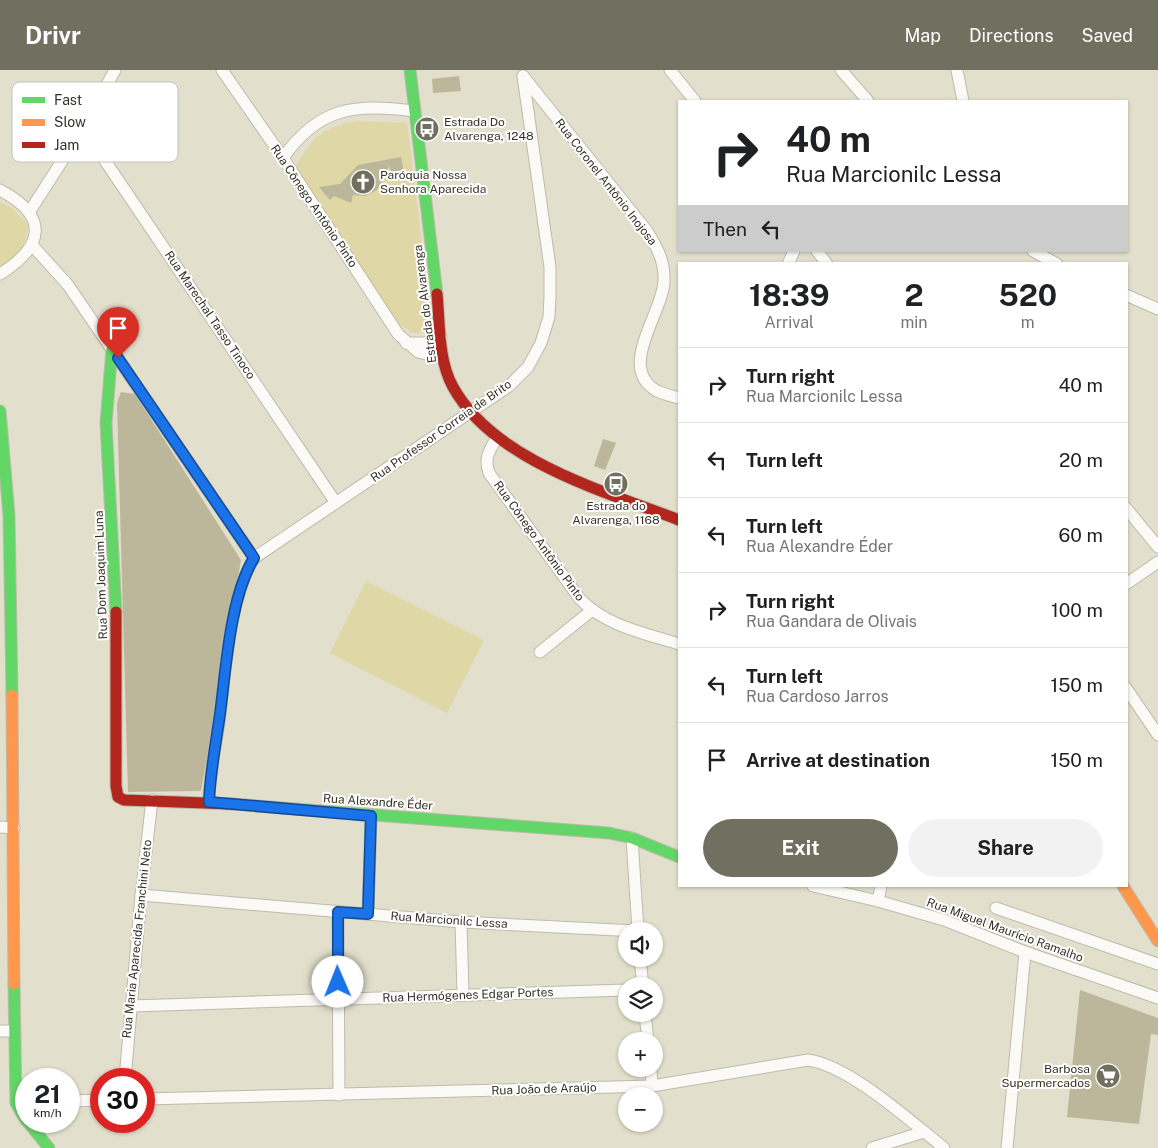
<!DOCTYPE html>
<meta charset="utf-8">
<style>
body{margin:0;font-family:"Public Sans",sans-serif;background:#f2f2f2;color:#202124;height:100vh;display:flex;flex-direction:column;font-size:19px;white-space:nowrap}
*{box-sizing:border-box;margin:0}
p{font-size:16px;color:#757577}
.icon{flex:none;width:28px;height:28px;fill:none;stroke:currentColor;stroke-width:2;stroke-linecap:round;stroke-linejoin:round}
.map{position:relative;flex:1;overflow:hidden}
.details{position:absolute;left:678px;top:192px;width:450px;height:625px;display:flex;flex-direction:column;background:#fff;border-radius:0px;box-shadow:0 1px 4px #0004}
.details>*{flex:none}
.banner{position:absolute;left:678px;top:30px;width:450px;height:152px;border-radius:0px;box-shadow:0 1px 4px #0004;background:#fff;color:#202124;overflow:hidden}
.fabs{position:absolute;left:618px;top:852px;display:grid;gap:10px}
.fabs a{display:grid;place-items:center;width:45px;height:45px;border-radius:50%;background:#fff;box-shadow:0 1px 4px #0004;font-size:25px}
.speed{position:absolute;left:15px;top:998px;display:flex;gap:10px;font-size:25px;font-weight:700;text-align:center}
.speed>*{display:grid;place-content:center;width:65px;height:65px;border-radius:50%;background:#fff;box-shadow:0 1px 4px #0004;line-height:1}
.speed small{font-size:12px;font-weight:400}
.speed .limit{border:8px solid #d22;background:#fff;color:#111}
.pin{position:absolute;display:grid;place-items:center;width:42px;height:42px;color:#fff;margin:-51px -21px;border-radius:50% 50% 50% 0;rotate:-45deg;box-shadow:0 0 5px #0007}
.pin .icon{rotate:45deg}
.me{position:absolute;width:55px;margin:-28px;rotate:359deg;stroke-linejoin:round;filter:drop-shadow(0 0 4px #0008)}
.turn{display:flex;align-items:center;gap:18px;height:105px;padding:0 25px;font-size:22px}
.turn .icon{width:65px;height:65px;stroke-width:2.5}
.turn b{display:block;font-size:35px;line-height:42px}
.then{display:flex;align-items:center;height:48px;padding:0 25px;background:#0003;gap:10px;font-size:19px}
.eta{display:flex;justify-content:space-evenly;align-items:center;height:85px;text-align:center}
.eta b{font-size:30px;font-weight:700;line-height:35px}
.primary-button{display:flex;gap:10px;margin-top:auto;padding:10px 25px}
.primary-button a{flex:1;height:58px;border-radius:30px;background:#716f5f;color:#fff;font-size:20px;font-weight:700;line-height:58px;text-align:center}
.primary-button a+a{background:#f2f2f2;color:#202124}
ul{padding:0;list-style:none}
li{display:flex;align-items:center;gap:15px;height:75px;padding:0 25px;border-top:1px solid #e0e0e0}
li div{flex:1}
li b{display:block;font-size:19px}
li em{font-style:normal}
header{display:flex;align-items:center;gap:30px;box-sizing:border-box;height:70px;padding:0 25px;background:#716f5f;color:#fff}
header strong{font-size:24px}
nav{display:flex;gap:28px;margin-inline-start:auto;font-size:18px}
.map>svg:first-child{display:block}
.green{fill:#dfd7a6}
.building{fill:#bcb79a}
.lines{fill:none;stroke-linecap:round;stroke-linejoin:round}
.street-casing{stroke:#bdbbac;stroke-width:13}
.fast-casing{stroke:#bdbbac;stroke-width:13}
.slow-casing{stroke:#bdbbac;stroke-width:13}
.jam-casing{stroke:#bdbbac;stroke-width:13}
.street{stroke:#fbfaf7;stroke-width:11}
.fast{stroke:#63d668;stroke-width:11}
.slow{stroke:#ff974d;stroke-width:11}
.jam{stroke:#b3261e;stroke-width:11}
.route-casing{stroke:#114b97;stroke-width:12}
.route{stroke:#1a73e8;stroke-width:9}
.labels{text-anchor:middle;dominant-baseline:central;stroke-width:4;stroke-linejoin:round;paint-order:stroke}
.poi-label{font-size:12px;fill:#343225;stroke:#fff;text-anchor:start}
.street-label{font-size:12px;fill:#343225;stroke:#fff}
.key{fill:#fff;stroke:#c2c2be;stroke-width:1}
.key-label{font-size:14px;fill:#343225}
</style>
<header>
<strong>Drivr</strong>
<nav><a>Map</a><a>Directions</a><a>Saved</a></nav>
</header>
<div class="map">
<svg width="1158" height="1078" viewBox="0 0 1158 1078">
<rect width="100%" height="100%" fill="#e2dfcc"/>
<g class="green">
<path d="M357 51 407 53 433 263H413L399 254 294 98C315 67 319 58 357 51Z"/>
<path d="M0 133 10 136 28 155C23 181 24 183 0 196Z"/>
<polygon points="366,511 484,570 447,643 330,583"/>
</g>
<g class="building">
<polygon points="459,6 461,21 433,23 432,9"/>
<polygon points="401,87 405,108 393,109 389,96 377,120 365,126 353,125 351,133 334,126 330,130 319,117 340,114 358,95"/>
<polygon points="121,322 135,324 241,490 201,721 128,722 117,333"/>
<polygon points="603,369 616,373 605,400 594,396"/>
<polygon points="1080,920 1158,948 1158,965 1151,964 1139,1054 1067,1047"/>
</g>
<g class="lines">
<defs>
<g id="street">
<polyline points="222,0 283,88 398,264 418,282 443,288"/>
<polyline points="670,0 695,31"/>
<polyline points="841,0 868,31"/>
<polyline points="957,0 963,31"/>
<path d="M523 6 647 161C657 177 665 192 664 211 663 243 616 298 657 321 663 324 672 326 679 328"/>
<polyline points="83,58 336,433"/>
<path d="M283 88C319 36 356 34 414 41"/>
<path d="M0 120C49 146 45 176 0 204"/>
<polyline points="30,141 83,58 115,0"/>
<polyline points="32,175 68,215 254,488"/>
<polyline points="817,181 827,194"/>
<polyline points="1033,181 1057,194"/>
<polyline points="788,194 794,181"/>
<polyline points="1126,225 1158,239"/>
<polyline points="406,273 424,273 441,268"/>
<path d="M496 369C489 381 484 389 489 403L580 529C606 556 644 563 679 574"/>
<polyline points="1126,438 1158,477"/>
<polyline points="1126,514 1158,492"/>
<polyline points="540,582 591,541"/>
<polyline points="1126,618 1158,665"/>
<path d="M209 732C209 705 215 678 219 652 225 604 229 529 254 488L509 316 528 297 541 273 549 247 550 226V197L523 6"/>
<polyline points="0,757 14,758"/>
<polyline points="632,768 638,861"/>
<polyline points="813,816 878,831 944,850 1025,882 1158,928"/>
<polyline points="141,825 461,852 637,861"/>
<polyline points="878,831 881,816"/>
<polyline points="996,838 1158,894"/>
<polyline points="338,842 339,1025"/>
<polyline points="368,844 371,746"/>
<polyline points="461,852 463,924"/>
<polyline points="640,889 643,916"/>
<polyline points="131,936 626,920"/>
<polyline points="645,944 648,971"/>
<polyline points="0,961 13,961"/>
<polyline points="651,999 652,1016"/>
<polyline points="125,1009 141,825 152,730"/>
<path d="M144 1029 652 1016 808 990C850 996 910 1051 944 1078"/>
<polyline points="69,1031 101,1030"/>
<polyline points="872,1078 924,1062"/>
<polyline points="1007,1078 1025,882"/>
</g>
<g id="fast">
<polyline points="410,0 437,224"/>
<polyline points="112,279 106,353 116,542"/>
<polyline points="0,341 9,445 12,625"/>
<polyline points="232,734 609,763 632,768 679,787"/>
<polyline points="14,914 16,1033 26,1050"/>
<polyline points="27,1051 49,1078"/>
</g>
<g id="slow">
<polyline points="12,625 14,914"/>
<polyline points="1123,816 1158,871"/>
</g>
<g id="jam">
<path d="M437 224C440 254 438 290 453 317 494 391 604 421 679 450"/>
<polyline points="116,542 116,716 118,727 124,730 232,734"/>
</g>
</defs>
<use href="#street" class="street-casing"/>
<use href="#fast" class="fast-casing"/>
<use href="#slow" class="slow-casing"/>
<use href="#jam" class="jam-casing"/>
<use href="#street" class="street"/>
<use href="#fast" class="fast"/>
<use href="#slow" class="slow"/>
<use href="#jam" class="jam"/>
</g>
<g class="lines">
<defs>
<path id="route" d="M118 288 254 488C230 527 226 598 220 644 216 673 210 703 209 732L371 746 368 844 338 842V912"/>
</defs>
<use href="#route" class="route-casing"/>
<use href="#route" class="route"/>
</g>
<defs>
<symbol id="bus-disc" viewBox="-11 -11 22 22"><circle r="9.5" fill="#716f5f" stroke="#fff"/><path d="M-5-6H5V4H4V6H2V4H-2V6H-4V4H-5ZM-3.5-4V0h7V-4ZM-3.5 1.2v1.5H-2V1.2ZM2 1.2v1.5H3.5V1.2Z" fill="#fff"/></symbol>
<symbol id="church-disc" viewBox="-11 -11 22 22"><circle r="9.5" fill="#716f5f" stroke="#fff"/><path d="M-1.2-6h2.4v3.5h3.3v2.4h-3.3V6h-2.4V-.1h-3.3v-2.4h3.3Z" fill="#fff"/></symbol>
<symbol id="supermarket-disc" viewBox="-11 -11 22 22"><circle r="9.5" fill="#716f5f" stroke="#fff"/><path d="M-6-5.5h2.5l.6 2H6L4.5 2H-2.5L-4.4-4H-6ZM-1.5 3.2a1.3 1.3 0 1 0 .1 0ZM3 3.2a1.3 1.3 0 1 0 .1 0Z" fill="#fff"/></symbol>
</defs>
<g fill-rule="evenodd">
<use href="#bus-disc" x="413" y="45" width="28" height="28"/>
<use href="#church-disc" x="349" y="98" width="28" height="28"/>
<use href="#bus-disc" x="602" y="400" width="28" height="28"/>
<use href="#supermarket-disc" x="1094" y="992" width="28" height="28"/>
</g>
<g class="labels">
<g class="poi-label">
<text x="444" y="52">Estrada Do<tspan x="444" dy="14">Alvarenga, 1248</tspan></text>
<text x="380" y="105">Paróquia Nossa<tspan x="380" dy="14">Senhora Aparecida</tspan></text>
<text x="616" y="436" text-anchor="middle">Estrada do<tspan x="616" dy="14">Alvarenga, 1168</tspan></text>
<text x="1090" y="999" text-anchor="end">Barbosa<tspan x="1090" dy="14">Supermercados</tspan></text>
</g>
<g class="street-label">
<text transform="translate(606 112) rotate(52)">Rua Coronel Antônio Inojosa</text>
<text transform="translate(314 136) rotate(56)">Rua Cônego Antônio Pinto</text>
<text transform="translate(425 234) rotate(-97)">Estrada do Alvarenga</text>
<text transform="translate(210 245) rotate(56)">Rua Marechal Tasso Tinoco</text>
<text transform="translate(441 361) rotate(-35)">Rua Professor Correia de Brito</text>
<text transform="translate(539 471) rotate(54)">Rua Cônego Antônio Pinto</text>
<text transform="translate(101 505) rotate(-92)">Rua Dom Joaquim Luna</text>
<text transform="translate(378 732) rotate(4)">Rua Alexandre Éder</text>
<text transform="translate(449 850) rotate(4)">Rua Marcionilc Lessa</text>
<text transform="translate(1005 860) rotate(20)">Rua Miguel Maurício Ramalho</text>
<text transform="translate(137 869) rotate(-84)">Rua Maria Aparecida Franchini Neto</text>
<text transform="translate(468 925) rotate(-2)">Rua Hermógenes Edgar Portes</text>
<text transform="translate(544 1019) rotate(-2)">Rua João de Araújo</text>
</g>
</g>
<rect x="12" y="12" width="166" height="80" rx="8" class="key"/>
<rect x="22" y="27" width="23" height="6" fill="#63d668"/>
<rect x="22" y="49" width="23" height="7" fill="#ff974d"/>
<rect x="22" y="72" width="23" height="6" fill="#b3261e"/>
<g class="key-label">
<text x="54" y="35">Fast</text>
<text x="54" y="57">Slow</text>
<text x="54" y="80">Jam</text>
</g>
</svg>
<div class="fabs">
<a><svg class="icon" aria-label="sound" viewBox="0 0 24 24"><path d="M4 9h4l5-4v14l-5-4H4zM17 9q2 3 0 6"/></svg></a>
<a><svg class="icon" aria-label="layers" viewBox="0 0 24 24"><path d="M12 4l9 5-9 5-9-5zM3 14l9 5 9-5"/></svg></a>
<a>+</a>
<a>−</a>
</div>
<div class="speed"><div>21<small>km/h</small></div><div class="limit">30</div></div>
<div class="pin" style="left:118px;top:288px;background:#d93025"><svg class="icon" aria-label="arrive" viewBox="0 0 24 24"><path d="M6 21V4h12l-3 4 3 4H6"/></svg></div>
<svg class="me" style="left:338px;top:912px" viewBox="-20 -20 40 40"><circle r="19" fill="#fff"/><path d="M0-13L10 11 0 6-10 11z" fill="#1a73e8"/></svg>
<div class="banner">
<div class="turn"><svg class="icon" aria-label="right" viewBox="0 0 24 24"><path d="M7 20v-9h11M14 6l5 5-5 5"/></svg><div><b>40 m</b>Rua Marcionilc Lessa</div></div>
<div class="then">Then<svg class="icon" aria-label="left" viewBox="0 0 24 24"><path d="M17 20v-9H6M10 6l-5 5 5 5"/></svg></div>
</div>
<section class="details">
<div class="eta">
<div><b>18:39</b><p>Arrival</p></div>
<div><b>2</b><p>min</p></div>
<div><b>520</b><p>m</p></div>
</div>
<ul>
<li><svg class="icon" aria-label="right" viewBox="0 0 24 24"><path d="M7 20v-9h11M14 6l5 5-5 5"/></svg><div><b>Turn right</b><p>Rua Marcionilc Lessa</p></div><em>40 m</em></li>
<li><svg class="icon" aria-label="left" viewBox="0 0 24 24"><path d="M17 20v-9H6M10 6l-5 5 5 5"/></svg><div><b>Turn left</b></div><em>20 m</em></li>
<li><svg class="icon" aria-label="left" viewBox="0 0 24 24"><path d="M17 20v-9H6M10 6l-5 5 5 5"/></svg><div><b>Turn left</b><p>Rua Alexandre Éder</p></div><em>60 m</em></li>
<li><svg class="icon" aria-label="right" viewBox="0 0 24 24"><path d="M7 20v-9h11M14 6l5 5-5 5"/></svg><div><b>Turn right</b><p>Rua Gandara de Olivais</p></div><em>100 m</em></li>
<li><svg class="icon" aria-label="left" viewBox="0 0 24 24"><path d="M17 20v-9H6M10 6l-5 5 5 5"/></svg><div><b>Turn left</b><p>Rua Cardoso Jarros</p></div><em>150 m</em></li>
<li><svg class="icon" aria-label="arrive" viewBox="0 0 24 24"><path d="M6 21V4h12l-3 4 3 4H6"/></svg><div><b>Arrive at destination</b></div><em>150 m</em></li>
</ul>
<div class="primary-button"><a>Exit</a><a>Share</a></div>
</section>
</div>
